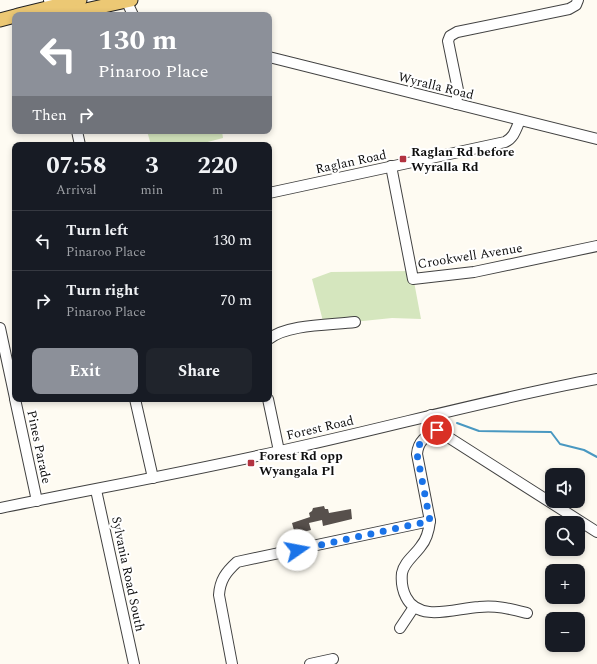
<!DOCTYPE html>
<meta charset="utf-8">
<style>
body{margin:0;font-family:Spectral,serif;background:#20242c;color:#f1f3f6;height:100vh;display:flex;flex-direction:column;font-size:15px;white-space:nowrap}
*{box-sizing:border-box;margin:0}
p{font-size:13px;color:#9ea1a6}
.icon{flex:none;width:22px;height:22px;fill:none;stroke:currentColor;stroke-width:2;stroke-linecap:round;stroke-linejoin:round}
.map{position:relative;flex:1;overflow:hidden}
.drawer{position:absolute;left:12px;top:142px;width:260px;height:260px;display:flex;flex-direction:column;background:#171b24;border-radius:8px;box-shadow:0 2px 6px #0003}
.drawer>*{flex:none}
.banner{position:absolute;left:12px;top:12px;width:260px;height:122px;border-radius:8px;box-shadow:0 2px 6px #0003;background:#8c9099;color:#fff;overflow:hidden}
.buttons{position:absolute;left:545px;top:468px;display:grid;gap:8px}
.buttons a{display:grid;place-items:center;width:40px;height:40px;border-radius:8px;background:#171b24;box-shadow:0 2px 6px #0003;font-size:20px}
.pin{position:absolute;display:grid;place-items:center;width:34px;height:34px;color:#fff;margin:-17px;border:2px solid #fff;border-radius:50%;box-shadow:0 1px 4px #0007}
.me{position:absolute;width:44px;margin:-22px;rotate:78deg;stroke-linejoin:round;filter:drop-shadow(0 0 3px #0008)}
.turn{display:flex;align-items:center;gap:14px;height:84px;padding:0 20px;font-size:18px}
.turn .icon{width:52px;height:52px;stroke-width:2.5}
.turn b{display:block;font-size:28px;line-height:34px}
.then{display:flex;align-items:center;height:38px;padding:0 20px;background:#0003;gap:8px;font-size:15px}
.eta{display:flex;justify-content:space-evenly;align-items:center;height:68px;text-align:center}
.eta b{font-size:24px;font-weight:700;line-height:28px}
.cta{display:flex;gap:8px;margin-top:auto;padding:8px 20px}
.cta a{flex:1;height:46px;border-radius:8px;background:#8c9099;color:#fff;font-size:16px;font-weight:700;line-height:46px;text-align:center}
.cta a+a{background:#20242c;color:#f1f3f6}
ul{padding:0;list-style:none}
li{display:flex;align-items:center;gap:12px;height:60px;padding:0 20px;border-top:1px solid #363941}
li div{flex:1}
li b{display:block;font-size:15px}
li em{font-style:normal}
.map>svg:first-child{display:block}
.green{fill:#d5e6be}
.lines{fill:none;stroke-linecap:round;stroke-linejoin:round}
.stream{stroke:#4998c1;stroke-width:2}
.building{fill:#57504c}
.minor-casing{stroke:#424242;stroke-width:12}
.major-casing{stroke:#202020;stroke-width:15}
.minor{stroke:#fff;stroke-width:10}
.major{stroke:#ecc874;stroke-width:13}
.route{stroke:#1a73e8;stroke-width:7;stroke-dasharray:0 12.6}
.poi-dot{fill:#b23340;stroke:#fff;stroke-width:1.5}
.labels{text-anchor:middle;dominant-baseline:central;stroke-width:4;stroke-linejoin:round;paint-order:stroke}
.street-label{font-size:13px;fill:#0f0f0f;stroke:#fff}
.poi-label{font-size:13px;font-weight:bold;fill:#0f0f0f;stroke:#fff;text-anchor:start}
</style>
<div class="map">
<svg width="597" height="664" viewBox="0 0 597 664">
<rect width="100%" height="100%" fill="#fefbf2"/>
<g class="green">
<polygon points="147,131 222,131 223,138 196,145 151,145"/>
<polygon points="412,271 421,319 392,318 324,325 312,279 331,272"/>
</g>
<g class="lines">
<polyline class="stream" points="457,423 479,431 551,432 560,444 584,450 597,457"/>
</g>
<polygon class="building" points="324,506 325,509 328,509 329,513 351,509 352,519 323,526 322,520 309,523 311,530 295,534 292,523 310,517 309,513 312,511 313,508"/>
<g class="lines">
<defs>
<g id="minor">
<polyline points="49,0 53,15"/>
<polyline points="126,0 133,15"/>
<polyline points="269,57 597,139"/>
<polyline points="456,104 458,90 448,41 450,36 457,32 569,9 576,5 578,0"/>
<polyline points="77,131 80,145"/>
<polyline points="391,166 413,279 474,272 597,246"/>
<path d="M269 193 505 142C514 138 516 129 520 120"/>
<polyline points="0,328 15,398"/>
<path d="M269 339C287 324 332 325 355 322"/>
<polyline points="15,399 37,501"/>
<polyline points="135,399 153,478"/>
<polyline points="268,399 279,451"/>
<polyline points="431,415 437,430 597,532"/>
<path d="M437 430C426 436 418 441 417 454L430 521C429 530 427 539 421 546 415 555 404 562 402 573 401 582 402 589 406 597 419 623 456 608 479 607 496 605 511 609 527 613"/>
<polyline points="96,490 134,664"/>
<path d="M0 508C93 489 187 472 280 451 386 428 490 399 597 379"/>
<polyline points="400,628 414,607"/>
<path d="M232 664 219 595C220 580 226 572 237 562L430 521"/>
<polyline points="310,664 333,659"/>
</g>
<g id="major">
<polyline points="18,15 80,0"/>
<polyline points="63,15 131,0"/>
<polyline points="0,20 15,16"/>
</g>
</defs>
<use href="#minor" class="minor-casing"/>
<use href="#major" class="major-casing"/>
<use href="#minor" class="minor"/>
<use href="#major" class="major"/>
</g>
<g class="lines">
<path class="route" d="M297 550 430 521 417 454C418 441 426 436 437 430"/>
</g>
<g class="poi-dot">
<rect x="399" y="155" width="8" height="8" rx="2"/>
<rect x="247" y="459" width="8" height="8" rx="2"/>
</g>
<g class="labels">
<g class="street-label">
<text transform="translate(436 86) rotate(14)">Wyralla Road</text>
<text transform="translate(351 162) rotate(-12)">Raglan Road</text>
<text transform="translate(470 256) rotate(-9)">Crookwell Avenue</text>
<text transform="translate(320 428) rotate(-13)">Forest Road</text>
<text transform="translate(39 447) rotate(78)">Pines Parade</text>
<text transform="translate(128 574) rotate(78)">Sylvania Road South</text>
</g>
<g class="poi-label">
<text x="411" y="152">Raglan Rd before<tspan x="411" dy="15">Wyralla Rd</tspan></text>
<text x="259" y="456">Forest Rd opp<tspan x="259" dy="15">Wyangala Pl</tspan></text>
</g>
</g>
</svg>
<div class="buttons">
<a><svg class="icon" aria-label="sound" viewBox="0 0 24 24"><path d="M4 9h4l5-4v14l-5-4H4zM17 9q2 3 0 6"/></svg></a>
<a><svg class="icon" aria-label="search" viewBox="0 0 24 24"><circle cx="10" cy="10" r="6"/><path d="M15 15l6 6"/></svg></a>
<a>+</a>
<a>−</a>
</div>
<div class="pin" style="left:437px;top:430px;background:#d93025"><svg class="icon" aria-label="arrive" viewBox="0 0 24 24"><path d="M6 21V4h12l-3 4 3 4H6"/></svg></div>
<svg class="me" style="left:297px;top:550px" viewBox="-20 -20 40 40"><circle r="19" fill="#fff"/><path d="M0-13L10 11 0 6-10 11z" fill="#1a73e8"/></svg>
<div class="banner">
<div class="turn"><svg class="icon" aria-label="left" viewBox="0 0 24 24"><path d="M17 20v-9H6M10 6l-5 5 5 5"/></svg><div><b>130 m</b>Pinaroo Place</div></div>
<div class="then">Then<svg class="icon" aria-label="right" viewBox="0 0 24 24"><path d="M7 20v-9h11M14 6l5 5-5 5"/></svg></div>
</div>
<section class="drawer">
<div class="eta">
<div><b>07:58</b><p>Arrival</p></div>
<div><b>3</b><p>min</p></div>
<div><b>220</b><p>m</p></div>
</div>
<ul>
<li><svg class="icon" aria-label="left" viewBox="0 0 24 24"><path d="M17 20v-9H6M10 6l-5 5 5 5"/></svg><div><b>Turn left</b><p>Pinaroo Place</p></div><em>130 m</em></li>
<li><svg class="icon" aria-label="right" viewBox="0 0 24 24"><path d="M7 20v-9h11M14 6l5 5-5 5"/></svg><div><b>Turn right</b><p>Pinaroo Place</p></div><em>70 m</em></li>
</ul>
<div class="cta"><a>Exit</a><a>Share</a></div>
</section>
</div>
